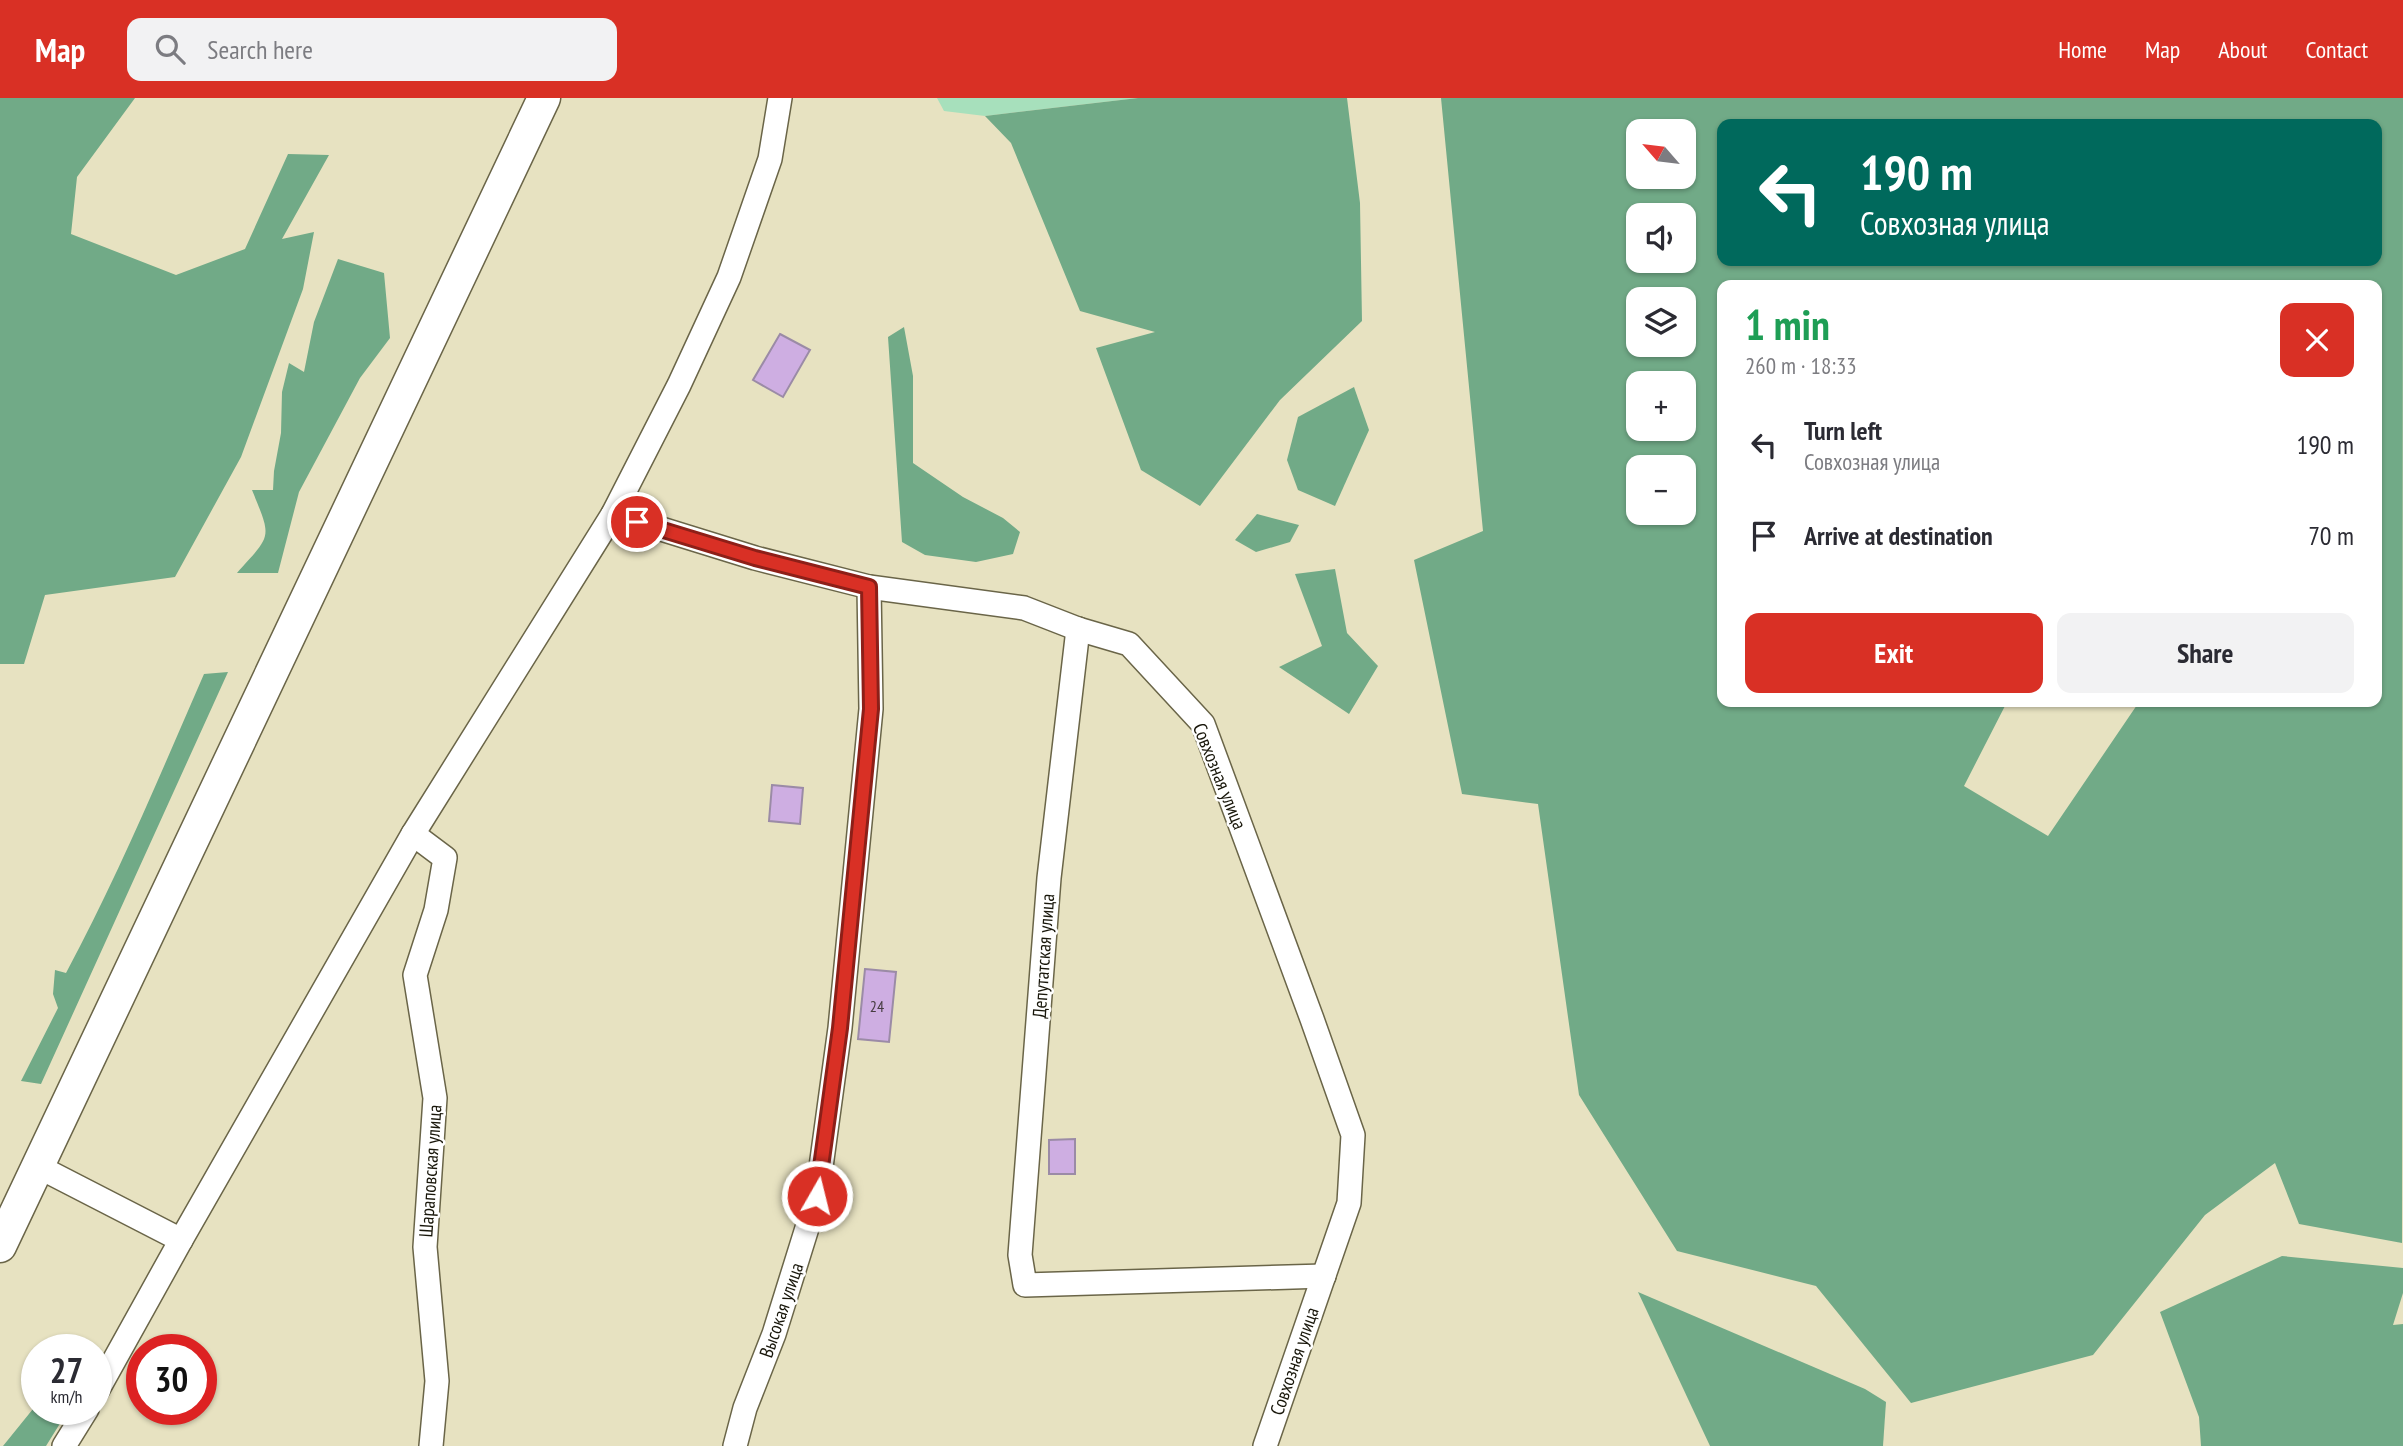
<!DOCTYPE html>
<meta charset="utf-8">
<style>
body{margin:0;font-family:"PT Sans Narrow",sans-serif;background:#f2f2f3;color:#2b2b33;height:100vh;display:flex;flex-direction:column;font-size:26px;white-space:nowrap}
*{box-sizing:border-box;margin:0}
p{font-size:23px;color:#7c7c81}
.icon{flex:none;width:38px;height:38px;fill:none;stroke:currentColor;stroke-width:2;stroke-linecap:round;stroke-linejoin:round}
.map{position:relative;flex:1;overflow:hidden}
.panel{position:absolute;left:1717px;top:182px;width:665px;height:427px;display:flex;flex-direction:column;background:#fff;border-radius:14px;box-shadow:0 2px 5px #0004}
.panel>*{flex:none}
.banner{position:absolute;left:1717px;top:21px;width:665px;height:147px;border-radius:14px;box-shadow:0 2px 5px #0004;background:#00695c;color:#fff;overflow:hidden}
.needle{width:46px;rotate:298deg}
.buttons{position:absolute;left:1626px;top:21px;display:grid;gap:14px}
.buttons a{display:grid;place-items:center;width:70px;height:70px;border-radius:14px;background:#fff;box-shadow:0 2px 5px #0004;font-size:35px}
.speed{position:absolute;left:21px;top:1236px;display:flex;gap:14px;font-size:35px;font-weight:700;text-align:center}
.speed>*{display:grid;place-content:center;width:91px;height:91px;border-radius:50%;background:#fff;box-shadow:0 2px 5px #0004;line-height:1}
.speed small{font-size:18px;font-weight:400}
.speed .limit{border:10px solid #d22;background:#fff;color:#111}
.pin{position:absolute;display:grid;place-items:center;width:60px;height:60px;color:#fff;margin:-30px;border:4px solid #fff;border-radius:50%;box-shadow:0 2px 7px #0007}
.me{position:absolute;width:77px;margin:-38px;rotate:8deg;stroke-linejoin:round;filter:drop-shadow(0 0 5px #0008)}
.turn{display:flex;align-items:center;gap:24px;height:147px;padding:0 28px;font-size:32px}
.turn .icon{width:91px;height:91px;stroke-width:2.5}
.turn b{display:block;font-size:49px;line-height:60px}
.round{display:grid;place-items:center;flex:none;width:74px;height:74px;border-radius:14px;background:#f2f2f3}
.summary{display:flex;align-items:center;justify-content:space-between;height:119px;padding:0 28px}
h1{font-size:42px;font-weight:700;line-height:52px;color:#1e9e55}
.cta{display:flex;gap:14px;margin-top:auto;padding:14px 28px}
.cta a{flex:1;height:80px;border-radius:14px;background:#d93025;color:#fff;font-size:28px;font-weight:700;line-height:80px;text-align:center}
.cta a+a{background:#f2f2f3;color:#2b2b33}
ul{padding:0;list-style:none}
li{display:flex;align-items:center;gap:21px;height:91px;padding:0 28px}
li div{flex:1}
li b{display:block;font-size:26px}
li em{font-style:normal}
header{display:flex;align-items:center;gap:42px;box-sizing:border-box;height:98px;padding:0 35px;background:#d93025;color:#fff}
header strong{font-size:33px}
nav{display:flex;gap:38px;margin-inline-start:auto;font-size:24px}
.search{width:490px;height:63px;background:#f2f2f3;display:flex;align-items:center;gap:18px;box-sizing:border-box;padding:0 24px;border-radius:14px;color:#7c7c81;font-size:26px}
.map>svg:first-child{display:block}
.green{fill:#a7e0bc}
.forest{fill:#71aa87;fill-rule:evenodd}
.building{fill:#ceaee2;stroke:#9b8ba6;stroke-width:2}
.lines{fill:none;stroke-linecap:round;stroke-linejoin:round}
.street-casing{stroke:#6a6548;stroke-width:26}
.secondary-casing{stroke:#6a6548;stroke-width:35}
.street{stroke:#fff;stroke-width:23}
.secondary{stroke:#fff;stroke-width:32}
.route-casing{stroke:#8d1f18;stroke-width:18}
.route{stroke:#d93025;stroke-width:12}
.labels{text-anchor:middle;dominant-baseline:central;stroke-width:5;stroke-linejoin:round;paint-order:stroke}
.number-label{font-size:16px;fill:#463c40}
.street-label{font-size:19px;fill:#18160a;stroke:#fff}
</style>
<header>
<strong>Map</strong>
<div class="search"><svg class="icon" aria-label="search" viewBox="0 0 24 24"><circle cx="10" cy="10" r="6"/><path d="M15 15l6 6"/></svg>Search here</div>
<nav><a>Home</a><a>Map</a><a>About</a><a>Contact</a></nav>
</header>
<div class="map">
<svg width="2403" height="1348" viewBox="0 0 2403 1348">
<rect width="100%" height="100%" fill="#e7e2c1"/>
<polygon class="green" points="937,0 1138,0 985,18 944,13"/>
<g class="forest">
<polygon points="0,0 135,0 77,79 71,136 176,177 245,151 288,56 329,57 282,141 314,134 303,191 241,359 175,479 45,497 24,566 0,566"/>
<polygon points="1138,0 1347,0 1360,105 1362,223 1280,302 1200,408 1141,372 1096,250 1155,234 1080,213 1011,45 985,18"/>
<path d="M1441 0H2403L2402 1145 2299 1126 2275 1065 2205 1117 2093 1257 1911 1305 1816 1188 1677 1153 1579 997 1538 706 1462 696 1414 462 1483 433ZM1722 26H2376V163H1722ZM1638 33H1684V79H1638ZM1684 117V163H1638V117ZM1722 187H2376V604H2139L2048 738 1964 688 2007 604H1722ZM1684 201V247H1638V201ZM1638 285H1684V331H1638ZM1638 369H1684V415H1638Z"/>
<path d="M338 161 384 175 390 240 360 280 299 394 278 475H237C272 436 272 441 252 392H273L274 373 281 335 282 294 289 265 304 274 314 224Z"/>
<polygon points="904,229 913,278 913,365 963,399 1003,420 1020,434 1013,456 976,464 925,457 902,444 888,239"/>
<polygon points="1354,289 1369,332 1335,408 1298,392 1287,362 1298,319"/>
<polygon points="1257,416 1299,427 1290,444 1256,454 1235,442"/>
<polygon points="1335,471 1347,535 1378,568 1349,616 1279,569 1322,548 1295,476"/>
<path d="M228 574 41 986 21 983 58 910 53 896 55 872 66 875C118 778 160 677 204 576Z"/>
<polygon points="2282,1158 2403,1170 2403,1195 2393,1227 2403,1226 2403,1348 2201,1348 2199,1319 2160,1214"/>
<polygon points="1638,1194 1865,1291 1886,1304 1883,1348 1710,1348"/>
<polygon points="37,1306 37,1311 69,1311 46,1348 3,1348"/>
</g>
<g class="building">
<polygon points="780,236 810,252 783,299 753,282"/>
<polygon points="772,687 803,690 800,726 769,723"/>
<polygon points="865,871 896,874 889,944 858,941"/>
<polygon points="1075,1041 1075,1076 1049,1076 1049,1042"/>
</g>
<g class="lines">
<defs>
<g id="street">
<polyline points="613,416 755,460 869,489 1024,510 1078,531 1129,546 1203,626 1312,921 1353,1037 1349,1105 1265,1348"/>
<polyline points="1078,531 1049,780 1020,1157 1025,1187 1324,1178"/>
<polyline points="413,736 445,760 436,812 415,877 435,1000 425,1149 437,1283 431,1348"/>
<polyline points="39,1069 181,1142"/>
<polyline points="96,1295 181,1142 413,736 613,416 679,287 729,179 770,61 780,0"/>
<polyline points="64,1348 87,1311"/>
<polyline points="735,1348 745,1310 774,1236 817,1098 840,930 871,611 869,489"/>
</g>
<polyline id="secondary" points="0,1148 544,0"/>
</defs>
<use href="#street" class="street-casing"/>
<use href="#secondary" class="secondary-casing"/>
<use href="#street" class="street"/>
<use href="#secondary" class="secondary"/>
</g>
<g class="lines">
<defs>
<polyline id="route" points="637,424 755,460 869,489 871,611 840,930 817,1098"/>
</defs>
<use href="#route" class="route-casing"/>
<use href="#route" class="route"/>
</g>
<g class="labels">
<g class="number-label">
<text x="877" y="908">24</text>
</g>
<g class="street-label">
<text transform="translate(1220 678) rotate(68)">Совхозная улица</text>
<text transform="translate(1043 858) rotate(-86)">Депутатская улица</text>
<text transform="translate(430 1073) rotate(-86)">Шараповская улица</text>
<text transform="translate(781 1212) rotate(-71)">Высокая улица</text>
<text transform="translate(1294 1263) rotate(-71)">Совхозная улица</text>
</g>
</g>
</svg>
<div class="buttons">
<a><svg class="needle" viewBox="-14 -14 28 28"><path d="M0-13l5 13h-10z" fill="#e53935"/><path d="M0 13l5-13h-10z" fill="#7c7c81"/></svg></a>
<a><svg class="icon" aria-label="sound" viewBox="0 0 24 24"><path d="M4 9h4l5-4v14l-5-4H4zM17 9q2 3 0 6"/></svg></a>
<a><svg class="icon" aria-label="layers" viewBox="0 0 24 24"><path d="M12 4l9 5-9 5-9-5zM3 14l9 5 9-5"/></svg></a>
<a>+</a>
<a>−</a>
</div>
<div class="speed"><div>27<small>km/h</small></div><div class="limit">30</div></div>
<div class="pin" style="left:637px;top:424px;background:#d93025"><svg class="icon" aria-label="arrive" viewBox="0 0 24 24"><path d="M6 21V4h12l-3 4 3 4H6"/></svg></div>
<svg class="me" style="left:817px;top:1098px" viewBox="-20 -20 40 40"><circle r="17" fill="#d93025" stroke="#fff" stroke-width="3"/><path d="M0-11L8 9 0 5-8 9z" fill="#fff"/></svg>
<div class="banner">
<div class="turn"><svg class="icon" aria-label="left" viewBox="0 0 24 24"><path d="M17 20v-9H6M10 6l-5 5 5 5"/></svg><div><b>190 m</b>Совхозная улица</div></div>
</div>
<section class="panel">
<div class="summary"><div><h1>1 min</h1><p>260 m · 18:33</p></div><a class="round" style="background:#d93025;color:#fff"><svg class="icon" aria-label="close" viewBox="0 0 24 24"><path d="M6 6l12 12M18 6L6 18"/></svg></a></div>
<ul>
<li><svg class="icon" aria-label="left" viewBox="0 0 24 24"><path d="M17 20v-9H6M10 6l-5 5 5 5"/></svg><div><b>Turn left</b><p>Совхозная улица</p></div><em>190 m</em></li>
<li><svg class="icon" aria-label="arrive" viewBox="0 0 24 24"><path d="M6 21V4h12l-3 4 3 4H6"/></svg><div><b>Arrive at destination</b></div><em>70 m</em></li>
</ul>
<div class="cta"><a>Exit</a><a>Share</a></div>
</section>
</div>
